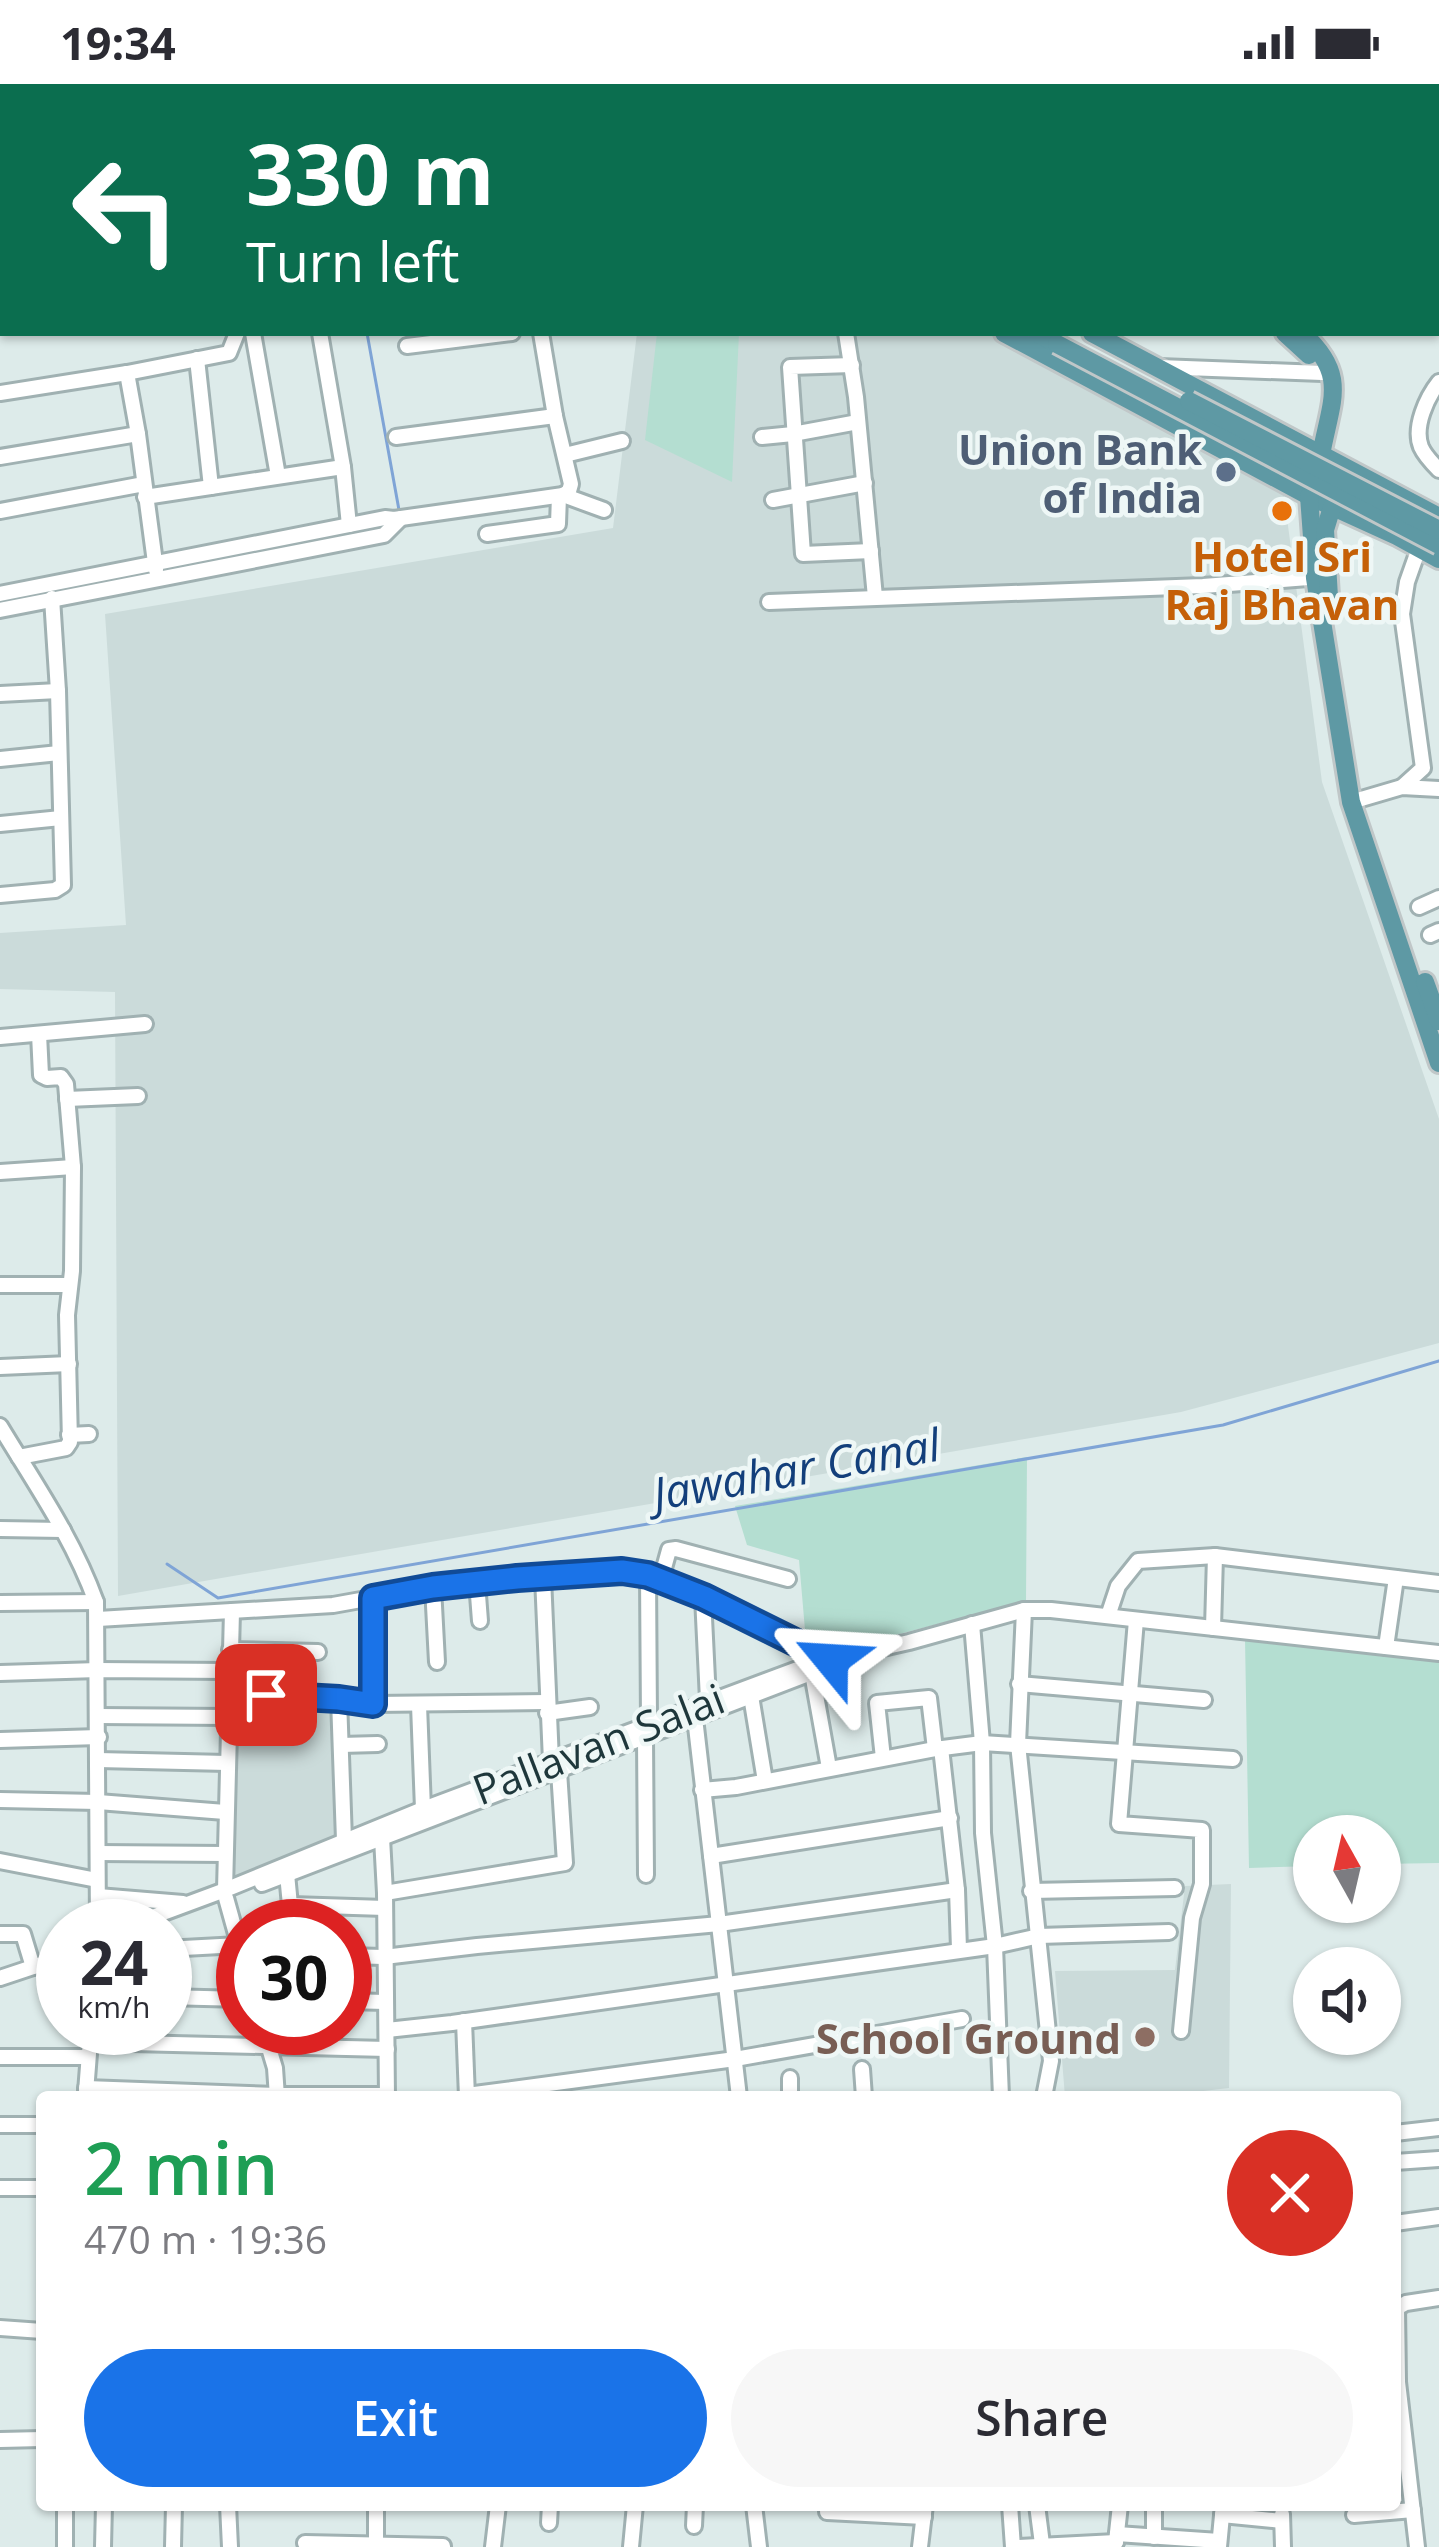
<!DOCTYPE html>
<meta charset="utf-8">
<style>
body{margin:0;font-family:"Open Sans",sans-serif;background:#f7f7f7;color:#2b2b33;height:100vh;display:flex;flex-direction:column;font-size:45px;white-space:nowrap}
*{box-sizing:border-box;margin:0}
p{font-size:39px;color:#7c7c81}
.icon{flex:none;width:66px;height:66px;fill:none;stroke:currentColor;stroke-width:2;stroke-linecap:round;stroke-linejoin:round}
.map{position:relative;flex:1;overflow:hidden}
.sheet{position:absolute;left:36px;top:2007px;width:1365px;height:420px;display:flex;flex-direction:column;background:#fff;border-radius:12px;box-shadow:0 3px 9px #0004}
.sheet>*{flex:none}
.top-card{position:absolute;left:0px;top:0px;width:1440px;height:252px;box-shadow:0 3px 9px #0004;background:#0b6e4f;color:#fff;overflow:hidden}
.needle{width:78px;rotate:352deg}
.tools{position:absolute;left:1293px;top:1731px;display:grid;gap:24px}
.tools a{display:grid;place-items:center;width:108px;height:108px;border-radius:50%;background:#fff;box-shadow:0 3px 9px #0004;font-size:60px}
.speed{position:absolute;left:36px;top:1815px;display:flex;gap:24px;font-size:60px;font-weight:700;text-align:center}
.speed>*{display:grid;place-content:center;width:156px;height:156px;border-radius:50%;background:#fff;box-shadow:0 3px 9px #0004;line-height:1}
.speed small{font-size:30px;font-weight:400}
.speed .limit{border:18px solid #d22;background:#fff;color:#111}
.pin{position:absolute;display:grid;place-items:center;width:102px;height:102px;color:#fff;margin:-51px;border-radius:24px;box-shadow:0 6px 18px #0006}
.me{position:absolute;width:132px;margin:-66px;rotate:297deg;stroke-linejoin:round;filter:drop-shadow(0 0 9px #0008)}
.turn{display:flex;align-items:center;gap:42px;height:252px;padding:0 48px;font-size:54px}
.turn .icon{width:156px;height:156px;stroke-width:2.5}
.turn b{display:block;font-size:84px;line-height:102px}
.round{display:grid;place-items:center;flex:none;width:126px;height:126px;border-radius:63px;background:#f7f7f7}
.head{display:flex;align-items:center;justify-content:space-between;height:204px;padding:0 48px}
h1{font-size:72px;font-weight:600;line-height:90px;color:#1e9e55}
.button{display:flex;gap:24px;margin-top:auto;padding:24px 48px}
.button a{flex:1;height:138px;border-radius:72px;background:#1a73e8;color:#fff;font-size:48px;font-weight:600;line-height:138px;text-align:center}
.button a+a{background:#f7f7f7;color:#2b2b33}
.status{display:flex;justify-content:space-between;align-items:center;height:84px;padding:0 60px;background:#fff;direction:ltr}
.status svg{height:33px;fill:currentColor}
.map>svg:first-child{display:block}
.built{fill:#cbdbda}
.green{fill:#b4ded1}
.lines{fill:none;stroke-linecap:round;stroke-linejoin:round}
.stream{stroke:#7fa4d6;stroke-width:3}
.minor-casing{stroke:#a0b1b2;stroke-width:20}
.major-casing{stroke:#c0c7c8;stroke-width:24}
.minor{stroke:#fff;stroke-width:14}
.major{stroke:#5e99a4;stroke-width:18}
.major-bridge-casing{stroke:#c0c7c8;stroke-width:24;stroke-linecap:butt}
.major-bridge{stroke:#5e99a4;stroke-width:18}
.route-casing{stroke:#114b97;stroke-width:30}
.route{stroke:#1a73e8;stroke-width:21}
.service-dot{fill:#5c6f8a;stroke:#eef7f6;stroke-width:4.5}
.food-dot{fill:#e8710a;stroke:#eef7f6;stroke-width:4.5}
.education-dot{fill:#8d6e63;stroke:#eef7f6;stroke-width:4.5}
.labels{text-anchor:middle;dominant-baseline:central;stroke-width:9;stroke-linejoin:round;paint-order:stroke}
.service-label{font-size:42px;font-weight:bold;fill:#4e5e75;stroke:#eef7f6;text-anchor:end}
.food-label{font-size:42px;font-weight:bold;fill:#c56008;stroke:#eef7f6}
.street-label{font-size:42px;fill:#1e373b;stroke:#eef7f6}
.education-label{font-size:42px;font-weight:bold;fill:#785e54;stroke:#eef7f6;text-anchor:end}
.water-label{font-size:45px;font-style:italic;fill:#133f7b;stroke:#eef7f6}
</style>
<div class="status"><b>19:34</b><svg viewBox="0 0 49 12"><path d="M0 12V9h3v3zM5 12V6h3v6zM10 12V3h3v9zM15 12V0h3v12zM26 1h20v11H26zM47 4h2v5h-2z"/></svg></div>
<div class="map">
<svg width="1439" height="2463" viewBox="0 0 1439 2463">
<rect width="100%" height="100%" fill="#ddebea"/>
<g class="built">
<polygon points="637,249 1009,249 1283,404 1322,698 1439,1035 1439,1259 1181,1328 118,1512 115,908 0,905 0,849 126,841 105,530 613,444"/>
<polygon points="232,1611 340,1614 342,1753 228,1802"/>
<polygon points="1231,1800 1229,2004 1151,2013 1065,2013 1055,1887 1175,1886 1185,1802"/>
</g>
<g class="green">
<polygon points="657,249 739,249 732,398 645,356"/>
<polygon points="1027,1373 1026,1517 838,1566 805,1546 799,1476 747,1461 735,1422"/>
<polygon points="1245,1555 1439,1575 1439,1779 1380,1780 1380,1752 1314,1752 1314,1782 1249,1784"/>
</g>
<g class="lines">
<g class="stream">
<polyline points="1437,183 1439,183"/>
<polyline points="367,249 399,426 396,429"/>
<polyline points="183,481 381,444 385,440"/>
<polyline points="0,518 15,514"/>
<polyline points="167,1480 218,1514 1223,1341 1439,1277"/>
</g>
<defs>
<g id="minor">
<polyline points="1189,0 1190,3"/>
<polyline points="1249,0 1249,3"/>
<polyline points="1298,0 1299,3"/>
<polyline points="1125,3 1138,0"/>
<polyline points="1437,100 1439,96"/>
<polyline points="1437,132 1439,133"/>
<polyline points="253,249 278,392"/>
<polyline points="320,249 343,383 349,441"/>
<polyline points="541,249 555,332 571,400 569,407 563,411"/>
<polyline points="846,249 856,313 875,513"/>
<polyline points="407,262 512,249"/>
<polyline points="197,275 211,403"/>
<polyline points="852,281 790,283 803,470 871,467"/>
<polyline points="1159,283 1322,289"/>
<polyline points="127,289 138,350 156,486"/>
<path d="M1439 298C1427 313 1413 343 1421 363 1425 372 1432 379 1439 386"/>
<polyline points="0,309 127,289 229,269 237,249"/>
<polyline points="396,353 555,332"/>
<polyline points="762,353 793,350 858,338"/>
<polyline points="565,371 622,357"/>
<polyline points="0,373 138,350"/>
<polyline points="145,413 343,383"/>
<polyline points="773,416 865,399"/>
<polyline points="0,427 144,400"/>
<polyline points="487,450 558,440 559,412"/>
<polyline points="0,510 385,434 394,435 563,411 604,426"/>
<polyline points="769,518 1203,502 1321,493"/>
<polyline points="0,526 384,451 401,434"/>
<polyline points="0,610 58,607"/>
<polyline points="0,675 59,669"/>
<polyline points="1402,703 1423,684 1402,530 1407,498 1419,464"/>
<polyline points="1351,718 1402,703 1439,705"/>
<polyline points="0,740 61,734"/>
<polyline points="0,811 55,806 63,801 58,607 52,514"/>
<polyline points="1419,823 1439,814"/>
<polyline points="1430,851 1439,847"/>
<polyline points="0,953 145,940"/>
<polyline points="67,1015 138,1012"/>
<polyline points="0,1088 73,1083"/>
<polyline points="0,1201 70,1201"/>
<polyline points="0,1283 69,1280"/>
<path d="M0 1342C35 1400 73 1454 96 1518L98 1842"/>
<polyline points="69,1351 89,1350"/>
<polyline points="19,1373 66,1364 70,1358 67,1231 72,1187 73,1083 66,1000 61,993 47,994 41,991 39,950"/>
<polyline points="0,1445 63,1446"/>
<polyline points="648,1491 649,1638"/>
<polyline points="543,1493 551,1677"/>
<polyline points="661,1495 669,1466 676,1465 788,1495"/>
<polyline points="477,1498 480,1537"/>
<polyline points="433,1503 437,1578"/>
<polyline points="703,1513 708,1616"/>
<polyline points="372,1514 373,1620"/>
<polyline points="0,1519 96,1518"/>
<polyline points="1024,1526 1018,1660 1051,1977 1044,2013"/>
<polyline points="1108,1532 1118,1502 1138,1477 1215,1472 1439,1499"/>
<polyline points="98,1535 333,1521 433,1503 517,1494 622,1487 648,1491 703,1513 831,1576"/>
<polyline points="1136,1536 1119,1740 1202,1746 1202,1800 1192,1834 1181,1947"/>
<polyline points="972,1540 982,1659 983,1749 995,1862 1001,2013"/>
<polyline points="1213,1544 1215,1472"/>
<polyline points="1386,1563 1396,1494"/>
<polyline points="230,1566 318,1568"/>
<polyline points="0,1589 98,1586 229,1587"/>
<polyline points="812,1589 829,1684"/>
<polyline points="1019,1600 1204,1616"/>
<polyline points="229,1609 339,1615 373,1620 546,1618"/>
<polyline points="751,1612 765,1697"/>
<polyline points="339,1615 344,1756"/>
<polyline points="419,1621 423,1725"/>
<polyline points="547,1629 590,1623"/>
<polyline points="98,1632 228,1633"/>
<polyline points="695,1634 739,2013"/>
<polyline points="645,1654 646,1791"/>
<polyline points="0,1656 99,1653"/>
<polyline points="341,1661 378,1660"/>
<polyline points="941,1664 957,1806 959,1865"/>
<polyline points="883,1674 877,1619 929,1614 935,1665"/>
<polyline points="98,1676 227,1679"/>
<polyline points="702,1706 736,1703 935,1665 982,1659 1233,1675"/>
<polyline points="0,1716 98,1718 225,1728"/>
<polyline points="382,1754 385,1809 387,2013"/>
<polyline points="98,1769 225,1770"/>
<polyline points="711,1772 950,1734"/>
<polyline points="0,1777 97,1796"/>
<polyline points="287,1790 292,1842"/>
<polyline points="262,1800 824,1584"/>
<polyline points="225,1806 232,1527"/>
<polyline points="1031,1807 1175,1804"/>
<polyline points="385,1809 565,1779 559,1687"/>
<polyline points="98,1812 183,1819"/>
<polyline points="226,1814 243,1875"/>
<polyline points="291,1821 385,1824"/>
<polyline points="128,1842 225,1806 423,1725 808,1581 909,1558 1024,1526 1051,1526 1439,1569"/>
<polyline points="0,1850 23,1850 33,1883"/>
<polyline points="165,1865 239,1861"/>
<polyline points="345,1872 384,1873 477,1862 719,1840 957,1806"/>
<polyline points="0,1894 63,1873"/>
<polyline points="165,1913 243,1915"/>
<polyline points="345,1917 386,1918"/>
<polyline points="464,1937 467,2013"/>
<polyline points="263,1944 275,1984 277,2013"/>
<polyline points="387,1946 452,1939 995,1862 1039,1852 1169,1848"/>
<polyline points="90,1958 387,1965"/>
<polyline points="0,1973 88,1973"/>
<polyline points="862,1985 864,2013"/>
<polyline points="790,1994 790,2013"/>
<polyline points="86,2004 277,2011 387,2011"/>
<polyline points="86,2008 91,1944"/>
<polyline points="467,2011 735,1975 962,1935"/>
<polyline points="0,2041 42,2041"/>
<polyline points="1395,2049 1439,2044"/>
<polyline points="1395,2078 1439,2075"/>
<polyline points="0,2104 42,2104"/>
<polyline points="1395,2139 1439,2133"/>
<polyline points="0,2244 42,2247"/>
<polyline points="1395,2298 1398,2298 1397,2224 1406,2219 1439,2214"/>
<polyline points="1398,2298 1417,2463"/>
<polyline points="0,2356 42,2355"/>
<polyline points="228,2421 230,2463"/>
<polyline points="754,2421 759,2463"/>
<polyline points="1010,2421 1013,2463"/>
<polyline points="1037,2421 1042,2460"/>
<polyline points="1154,2421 1154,2453"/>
<polyline points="827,2428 924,2433"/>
<polyline points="1282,2430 1283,2463"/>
<polyline points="1222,2431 1282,2437"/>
<polyline points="1354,2431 1413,2426"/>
<polyline points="549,2439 550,2421"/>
<polyline points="694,2442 695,2421"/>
<polyline points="1117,2450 1219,2457"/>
<polyline points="1116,2458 1120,2421"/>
<polyline points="305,2459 443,2462"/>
<polyline points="65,2463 65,2421"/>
<polyline points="103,2463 104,2421"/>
<polyline points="173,2463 174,2421"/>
<polyline points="376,2463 376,2421"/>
<polyline points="493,2463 498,2421"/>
<polyline points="631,2463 635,2421"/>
<polyline points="920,2463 925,2421"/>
<polyline points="1019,2463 1116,2458"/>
<polyline points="1219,2463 1223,2421"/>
</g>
<g id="major">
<polyline points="567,0 573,3"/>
<polyline points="616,0 622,3"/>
<polyline points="1063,0 1065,3"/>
<polyline points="1004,249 1309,412 1397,452 1439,475"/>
<polyline points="1037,249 1057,260"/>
<polyline points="1092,249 1439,433"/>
<polyline points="1285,249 1309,271"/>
<path d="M1302 249C1349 291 1331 316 1321 371"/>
<polyline points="1309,412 1315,494 1351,718 1439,979"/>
<polyline points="1329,513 1325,446 1332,423"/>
<polyline points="1425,898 1439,937"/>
</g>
</defs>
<use href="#minor" class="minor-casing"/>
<use href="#major" class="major-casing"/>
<use href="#minor" class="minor"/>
<use href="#major" class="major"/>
<defs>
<g id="major-bridge">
<polyline points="1057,260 1439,461"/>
<polyline points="1189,317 1439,446"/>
</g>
</defs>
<use href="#major-bridge" class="major-bridge-casing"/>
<use href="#major-bridge" class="major-bridge"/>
</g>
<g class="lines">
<defs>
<polyline id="route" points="266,1611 339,1615 373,1620 373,1514 433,1503 517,1494 622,1487 648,1491 704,1513 831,1576"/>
</defs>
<use href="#route" class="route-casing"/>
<use href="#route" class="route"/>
</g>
<circle class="service-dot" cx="1226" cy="388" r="12"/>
<circle class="food-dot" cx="1282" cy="427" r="12"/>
<circle class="education-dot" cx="1145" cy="1953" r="12"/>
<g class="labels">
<g class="service-label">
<text x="1202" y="364">Union Bank<tspan x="1202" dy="48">of India</tspan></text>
</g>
<g class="food-label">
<text x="1282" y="471">Hotel Sri<tspan x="1282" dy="48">Raj Bhavan</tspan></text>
</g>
<g class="street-label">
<text transform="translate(598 1659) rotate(-21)">Pallavan Salai</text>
</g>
<g class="education-label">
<text x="1121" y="1953">School Ground</text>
</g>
<g class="water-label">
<text transform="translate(796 1384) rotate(-10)">Jawahar Canal</text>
</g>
</g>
</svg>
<div class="tools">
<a><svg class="needle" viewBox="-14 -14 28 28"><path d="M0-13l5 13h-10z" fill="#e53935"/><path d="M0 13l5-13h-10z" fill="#7c7c81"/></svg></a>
<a><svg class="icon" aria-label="sound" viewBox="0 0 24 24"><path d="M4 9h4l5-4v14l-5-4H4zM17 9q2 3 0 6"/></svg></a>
</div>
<div class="speed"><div>24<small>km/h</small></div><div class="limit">30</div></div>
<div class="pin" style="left:266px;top:1611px;background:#d93025"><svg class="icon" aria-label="arrive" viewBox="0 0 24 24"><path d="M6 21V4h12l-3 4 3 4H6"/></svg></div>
<svg class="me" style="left:831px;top:1576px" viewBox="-20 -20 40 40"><path d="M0-17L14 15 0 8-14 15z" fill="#1a73e8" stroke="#fff" stroke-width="4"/></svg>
<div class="top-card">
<div class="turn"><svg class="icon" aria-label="left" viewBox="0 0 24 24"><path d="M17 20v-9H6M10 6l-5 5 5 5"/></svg><div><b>330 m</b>Turn left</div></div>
</div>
<section class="sheet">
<div class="head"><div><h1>2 min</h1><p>470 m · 19:36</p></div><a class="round" style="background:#d93025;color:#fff"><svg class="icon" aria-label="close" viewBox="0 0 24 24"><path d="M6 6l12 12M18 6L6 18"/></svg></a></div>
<div class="button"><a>Exit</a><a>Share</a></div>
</section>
</div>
